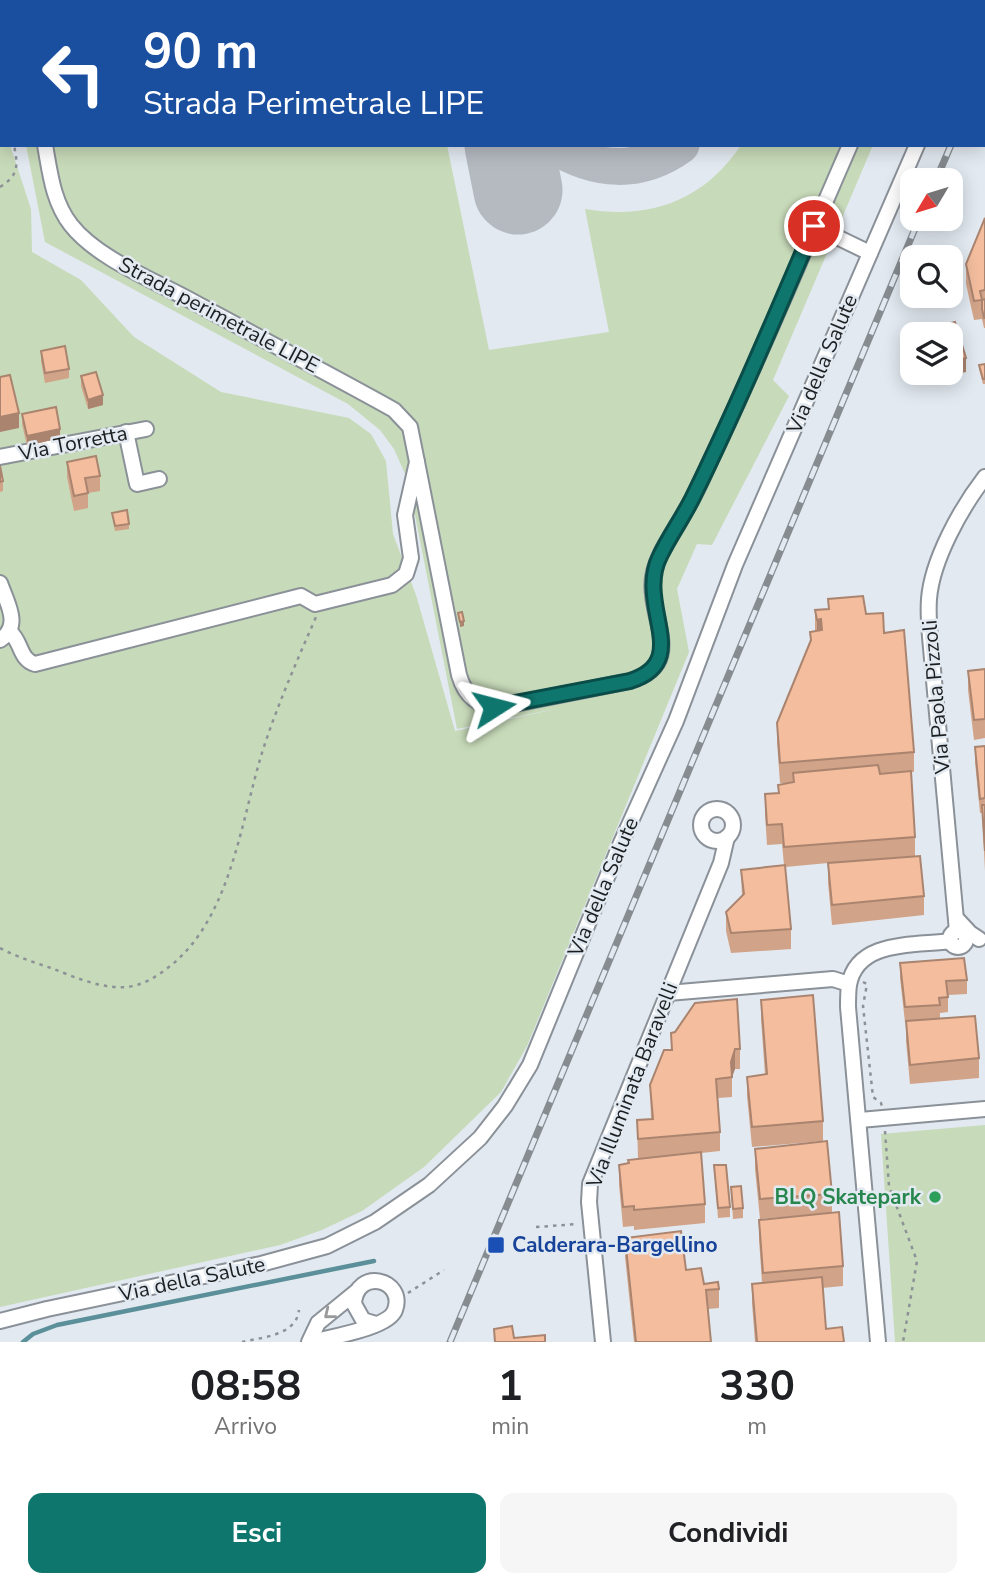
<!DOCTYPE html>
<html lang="it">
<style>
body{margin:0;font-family:"Nunito Sans",sans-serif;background:#f6f6f6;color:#202124;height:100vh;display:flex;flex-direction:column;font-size:26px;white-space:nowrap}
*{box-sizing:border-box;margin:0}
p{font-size:23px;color:#757577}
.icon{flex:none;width:38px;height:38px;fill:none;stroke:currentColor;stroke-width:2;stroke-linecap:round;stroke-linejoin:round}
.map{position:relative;height:1342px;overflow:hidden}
.details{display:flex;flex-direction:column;background:#fff;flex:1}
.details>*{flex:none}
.hud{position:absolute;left:0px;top:0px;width:985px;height:147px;box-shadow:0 4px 18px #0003;background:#1a4fa0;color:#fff;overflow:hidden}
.needle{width:46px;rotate:232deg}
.buttons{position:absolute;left:900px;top:168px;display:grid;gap:14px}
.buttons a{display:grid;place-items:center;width:63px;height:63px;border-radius:14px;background:#fff;box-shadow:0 4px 18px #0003;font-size:35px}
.pin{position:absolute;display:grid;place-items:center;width:60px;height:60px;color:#fff;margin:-30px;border:4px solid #fff;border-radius:50%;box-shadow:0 2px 7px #0007}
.me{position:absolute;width:77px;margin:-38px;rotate:81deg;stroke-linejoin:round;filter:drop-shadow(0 0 5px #0008)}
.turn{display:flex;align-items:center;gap:24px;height:147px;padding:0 28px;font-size:32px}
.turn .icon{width:91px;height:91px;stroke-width:2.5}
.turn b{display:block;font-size:49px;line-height:60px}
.eta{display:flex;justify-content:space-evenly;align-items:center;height:119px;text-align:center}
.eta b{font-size:42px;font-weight:700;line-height:49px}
.button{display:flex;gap:14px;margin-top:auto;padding:14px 28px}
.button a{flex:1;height:80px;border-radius:14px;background:#0f766e;color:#fff;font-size:28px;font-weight:700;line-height:80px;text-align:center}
.button a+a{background:#f6f6f6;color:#202124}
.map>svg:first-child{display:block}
.green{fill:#c7dab9}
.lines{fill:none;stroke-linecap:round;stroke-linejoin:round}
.stream{stroke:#5b8f99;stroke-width:4.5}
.taxiway{stroke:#b4bac0;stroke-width:37}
.runway{stroke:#b4bac0;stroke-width:89}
.minor-casing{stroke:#8b9198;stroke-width:18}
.path{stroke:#8d9297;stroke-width:2.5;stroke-dasharray:3.5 5;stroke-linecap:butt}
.minor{stroke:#fff;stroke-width:14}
.rail-casing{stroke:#878c91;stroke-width:7}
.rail{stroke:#e2e9f0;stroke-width:4.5;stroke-dasharray:13;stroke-linecap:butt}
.wall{fill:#d1a388}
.shaded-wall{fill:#aa846f}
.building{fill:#f3bd9e;stroke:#aa846f;stroke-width:2}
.oneway{stroke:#999a9b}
.route-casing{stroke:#0a4d48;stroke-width:18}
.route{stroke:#0f766e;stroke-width:12}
.leisure-dot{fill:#2e9e5b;stroke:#e2e9f0;stroke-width:2.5}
.transit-dot{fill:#1a4fb4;stroke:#e2e9f0;stroke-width:2.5}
.labels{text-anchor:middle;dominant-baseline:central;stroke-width:5;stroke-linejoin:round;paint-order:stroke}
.street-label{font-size:21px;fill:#1c1f21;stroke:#e2e9f0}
.leisure-label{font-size:21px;font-weight:bold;fill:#27864d;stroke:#e2e9f0;text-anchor:end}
.transit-label{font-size:21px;font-weight:bold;fill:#164399;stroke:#e2e9f0;text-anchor:start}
</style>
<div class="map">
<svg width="985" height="1342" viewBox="0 0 985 1342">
<rect width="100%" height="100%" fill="#e2e9f0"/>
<g class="green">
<polygon points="0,0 418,0 419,2 2,2 2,23"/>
<polygon points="546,0 690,0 547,2"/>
<polygon points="795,0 935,0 794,2"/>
<path d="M0 112 2 145H10L31 209 32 252 81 280 134 337 221 392 349 418 371 434 386 461 393 534 416 595 455 731 560 708 457 729 415 515 401 516 406 476 394 449 380 430 348 404 45 242 26 145H447L489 350 609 332 585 209C649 220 704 201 741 145H873L773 380 789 396 712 545 697 544 677 589 689 652 527 1046 501 1092 424 1167 362 1211 322 1230 280 1245 0 1307Z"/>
<polygon points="985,1125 985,1342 895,1342 881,1134"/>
</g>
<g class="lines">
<polyline class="stream" points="23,1342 33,1334 57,1325 374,1261"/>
<g class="taxiway">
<polyline points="746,2 747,0"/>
<path d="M553 145C595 172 640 175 681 145"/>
</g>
<g class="runway">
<polyline points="480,0 481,2"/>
<polyline points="509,145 518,190"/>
</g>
<defs>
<g id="minor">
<polyline points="15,0 15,2"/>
<polyline points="912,2 913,0"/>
<polyline points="979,2 979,0"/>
<path d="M45 145C50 173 53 202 71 225 97 258 151 279 188 299 256 336 326 372 394 410L410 427 417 462"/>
<polyline points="814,226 870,253"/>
<polyline points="126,432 137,484 159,479"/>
<polyline points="0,457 146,429"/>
<path d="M0 583C7 603 22 626 0 640"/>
<path d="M10 632C22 642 19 659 35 664L301 596 315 604 392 585 406 574 411 558 405 515 417 462 459 675C466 699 480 708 504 706L630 681C688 663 647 618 653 577 657 552 675 532 686 510 697 492 705 472 714 453 762 352 805 248 850 145"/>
<circle cx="717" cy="825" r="16"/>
<polyline points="956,918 970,933 979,939"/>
<path d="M957 931 930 637C929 625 928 612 929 599 932 560 961 508 985 477"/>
<circle cx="958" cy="939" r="8"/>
<polyline points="668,993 833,979 849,984"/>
<polyline points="860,1120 985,1109"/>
<polyline points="0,1321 47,1309 261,1264 327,1246 375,1222 429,1185 480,1138 505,1106 530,1065 621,843 676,721 735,565 917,145"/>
<polyline points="309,1342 318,1323 356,1292"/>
<path d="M311 1342C330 1337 389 1328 395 1310 406 1279 356 1267 354 1304L363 1320 376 1324"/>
<polyline points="603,1342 589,1202 590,1184 721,863 727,837"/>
<path d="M878 1342 848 1007C848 1000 848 992 849 985 857 939 916 946 951 941"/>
</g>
</defs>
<use href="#minor" class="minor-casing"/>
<g class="path">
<polyline points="0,91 2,94"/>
<path d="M0 187C19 175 18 166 14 145"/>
<path d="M0 948C17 957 36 963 54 969 76 978 103 989 126 987 141 986 154 978 165 970 229 924 240 827 261 756 276 708 296 663 316 617"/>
<polyline points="863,982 867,984 863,1006 873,1097 881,1103 882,1107"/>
<polyline points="885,1131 889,1186 917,1261 903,1342"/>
<polyline points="536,1227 578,1224"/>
<polyline points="408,1293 444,1270"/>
<path d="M242 1342C262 1337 296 1336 299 1310"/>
</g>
<use href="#minor" class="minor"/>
<defs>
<g id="rail">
<polyline points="984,64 985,60"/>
<polyline points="984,82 985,79"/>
<polyline points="936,180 951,145"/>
<polyline points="450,1342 919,219"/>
</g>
</defs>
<use href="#rail" class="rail-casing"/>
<use href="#rail" class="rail"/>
</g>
<g class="wall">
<polygon points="985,218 985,328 984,328 982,319 974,320 966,284 966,264"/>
<polygon points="41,351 69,369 69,378 45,383 41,361"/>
<polygon points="985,364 985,384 983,384 979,369 979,365"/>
<polygon points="81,376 103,405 88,409 81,386"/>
<polygon points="22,414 60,438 27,446 22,424"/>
<polygon points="67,462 100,476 100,491 88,493 88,508 74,511 67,477"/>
<polygon points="0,466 3,481 3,491 0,492"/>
<polygon points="112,513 129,524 129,529 115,531"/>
<polygon points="828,599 866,614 884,633 914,752 914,772 911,772 915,837 915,857 924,896 924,915 832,925 828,883 828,863 785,867 791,929 791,949 731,953 726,931 726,912 742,897 741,870 784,865 782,844 767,845 765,813 765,794 778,793 778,785 793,783 780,783 777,742 777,723 810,643 810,632 815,631 815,610 828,609"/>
<polygon points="985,669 985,738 974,740 968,690 968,671"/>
<polygon points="985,746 985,871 982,813 980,813 975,762 975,747"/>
<polygon points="900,963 967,980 967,994 948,995 948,1012 940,1013 940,1019 979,1058 979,1078 910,1084 906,1041 906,1022 905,1022 900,978"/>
<polygon points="761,1000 823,1121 823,1141 752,1147 747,1096 747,1077 765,1075 761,1019"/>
<polygon points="671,1033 740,1049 740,1069 735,1069 732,1077 732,1097 718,1098 720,1132 720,1151 701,1153 705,1204 705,1223 634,1230 634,1226 623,1227 619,1185 619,1165 628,1164 638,1159 637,1120 651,1119 650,1085 671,1050"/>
<polygon points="755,1149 832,1194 832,1213 843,1266 843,1286 822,1288 826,1329 844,1342 755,1342 752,1303 752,1284 762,1283 759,1239 759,1220 808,1215 760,1219 755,1169"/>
<polygon points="714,1165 730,1207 730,1217 718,1218"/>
<polygon points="731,1187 743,1208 743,1218 733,1219"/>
<polygon points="625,1238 686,1270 704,1284 719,1289 719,1308 708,1309 711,1342 634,1342 625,1257"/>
</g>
<g class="shaded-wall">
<polygon points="966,358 966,372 931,380 931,373 950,373 950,361"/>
<polygon points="103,395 103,405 88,409 88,400"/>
<polygon points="19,413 19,428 0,432 0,417"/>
<polygon points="60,429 60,438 27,446 27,436"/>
<polygon points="821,619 821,638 817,639 817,620"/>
<polygon points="464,621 464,626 460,627 460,622"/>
<polygon points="735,1049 735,1069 732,1077 731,1062"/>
</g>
<g class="building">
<polygon points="985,218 985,290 980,291 982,300 974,301 966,264"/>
<polygon points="985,299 985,318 984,318 982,309 982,300"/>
<polygon points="955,322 966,358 950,361 950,334 925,334 924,330"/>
<polygon points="65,346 69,369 45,373 41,351"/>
<polygon points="985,364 985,379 983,379 979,365"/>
<polygon points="96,372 103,395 88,400 81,376"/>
<polygon points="10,375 19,413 0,417 0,377"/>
<polygon points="56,407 60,429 27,436 22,414"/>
<polygon points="96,456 100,476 85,478 88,493 74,496 67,462"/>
<polygon points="0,466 3,481 0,482"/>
<polygon points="127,510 129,524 115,526 112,513"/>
<polygon points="863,596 866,614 883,613 884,633 904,630 914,752 780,763 777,723 811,640 810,632 822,630 821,619 817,620 815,610 829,609 828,599"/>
<polygon points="462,612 464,621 460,622 458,613"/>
<polygon points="985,669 985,719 974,720 968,671"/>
<polygon points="985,746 985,798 980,799 975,747"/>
<polygon points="878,765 880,774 911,771 915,837 784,847 782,824 767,825 765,794 779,793 778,785 794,782 793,773"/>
<polygon points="982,805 985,805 985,851"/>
<polygon points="920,856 924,896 832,905 828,863"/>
<polygon points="785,865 791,929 731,933 726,912 744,894 741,870"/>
<polygon points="964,958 967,980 946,981 948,997 939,998 940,1005 905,1007 900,963"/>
<polygon points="813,995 823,1121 752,1127 747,1077 767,1074 761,1000"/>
<polygon points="737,999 740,1049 735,1049 731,1062 732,1077 716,1079 720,1132 638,1139 637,1120 653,1119 650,1085 664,1050 672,1050 671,1033 675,1032 695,1003"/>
<polygon points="975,1016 979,1058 910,1065 906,1021"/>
<polygon points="827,1141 832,1194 760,1199 755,1149"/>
<polygon points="701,1152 705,1204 634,1210 634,1206 623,1207 619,1165 629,1163 628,1160"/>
<polygon points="714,1165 726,1165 730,1207 718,1208"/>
<polygon points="741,1186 743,1208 733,1209 731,1187"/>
<polygon points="839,1212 843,1266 763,1273 759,1220"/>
<polygon points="681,1231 686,1270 701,1268 704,1284 718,1282 719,1289 706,1290 711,1342 636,1342 625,1238"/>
<polygon points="822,1277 826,1329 842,1327 844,1342 757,1342 752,1284"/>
<polygon points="512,1326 514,1338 545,1335 545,1342 495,1342 494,1329"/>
</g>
<defs><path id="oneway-chevron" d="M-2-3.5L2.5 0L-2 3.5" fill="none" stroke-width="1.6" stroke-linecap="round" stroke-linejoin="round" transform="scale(1.75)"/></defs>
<use class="oneway" href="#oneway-chevron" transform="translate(329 1314) rotate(141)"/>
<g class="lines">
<defs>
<path id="route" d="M494 707 630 681C694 661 635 605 660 556 670 535 684 516 694 495 737 407 775 317 814 226"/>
</defs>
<use href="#route" class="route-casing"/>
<use href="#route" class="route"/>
</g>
<circle class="leisure-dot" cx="935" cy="1197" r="7"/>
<rect class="transit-dot" x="487" y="1236" width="18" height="18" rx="3.5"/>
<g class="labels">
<g class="street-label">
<text transform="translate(219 315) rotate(28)">Strada perimetrale LIPE</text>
<text transform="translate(822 364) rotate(-67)">Via della Salute</text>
<text transform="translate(73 443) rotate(-11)">Via Torretta</text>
<text transform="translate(936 697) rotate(-95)">Via Paola Pizzoli</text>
<text transform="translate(603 887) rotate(-67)">Via della Salute</text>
<text transform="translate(632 1085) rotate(-69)">Via Illuminata Baravelli</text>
<text transform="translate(192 1279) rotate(-12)">Via della Salute</text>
</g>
<g class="leisure-label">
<text x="921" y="1197">BLQ Skatepark</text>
</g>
<g class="transit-label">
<text x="512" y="1245">Calderara-Bargellino</text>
</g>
</g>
</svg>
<div class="buttons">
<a><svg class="needle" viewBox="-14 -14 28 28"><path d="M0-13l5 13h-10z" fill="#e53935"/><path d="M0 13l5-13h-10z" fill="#757577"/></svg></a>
<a><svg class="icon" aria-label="search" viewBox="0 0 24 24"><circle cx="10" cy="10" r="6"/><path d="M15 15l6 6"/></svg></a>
<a><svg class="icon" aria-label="layers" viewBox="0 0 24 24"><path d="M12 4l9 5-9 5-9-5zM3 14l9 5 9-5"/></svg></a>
</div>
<div class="pin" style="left:814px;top:226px;background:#d93025"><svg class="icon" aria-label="arrive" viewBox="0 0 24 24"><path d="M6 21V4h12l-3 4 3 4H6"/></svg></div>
<svg class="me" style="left:494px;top:707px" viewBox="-20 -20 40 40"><path d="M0-17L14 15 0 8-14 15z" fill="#0f766e" stroke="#fff" stroke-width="4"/></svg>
<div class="hud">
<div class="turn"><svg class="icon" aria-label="left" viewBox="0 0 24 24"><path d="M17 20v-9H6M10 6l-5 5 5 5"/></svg><div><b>90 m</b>Strada Perimetrale LIPE</div></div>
</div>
</div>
<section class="details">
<div class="eta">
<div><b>08:58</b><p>Arrivo</p></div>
<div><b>1</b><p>min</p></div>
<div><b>330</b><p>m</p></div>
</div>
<div class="button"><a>Esci</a><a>Condividi</a></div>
</section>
